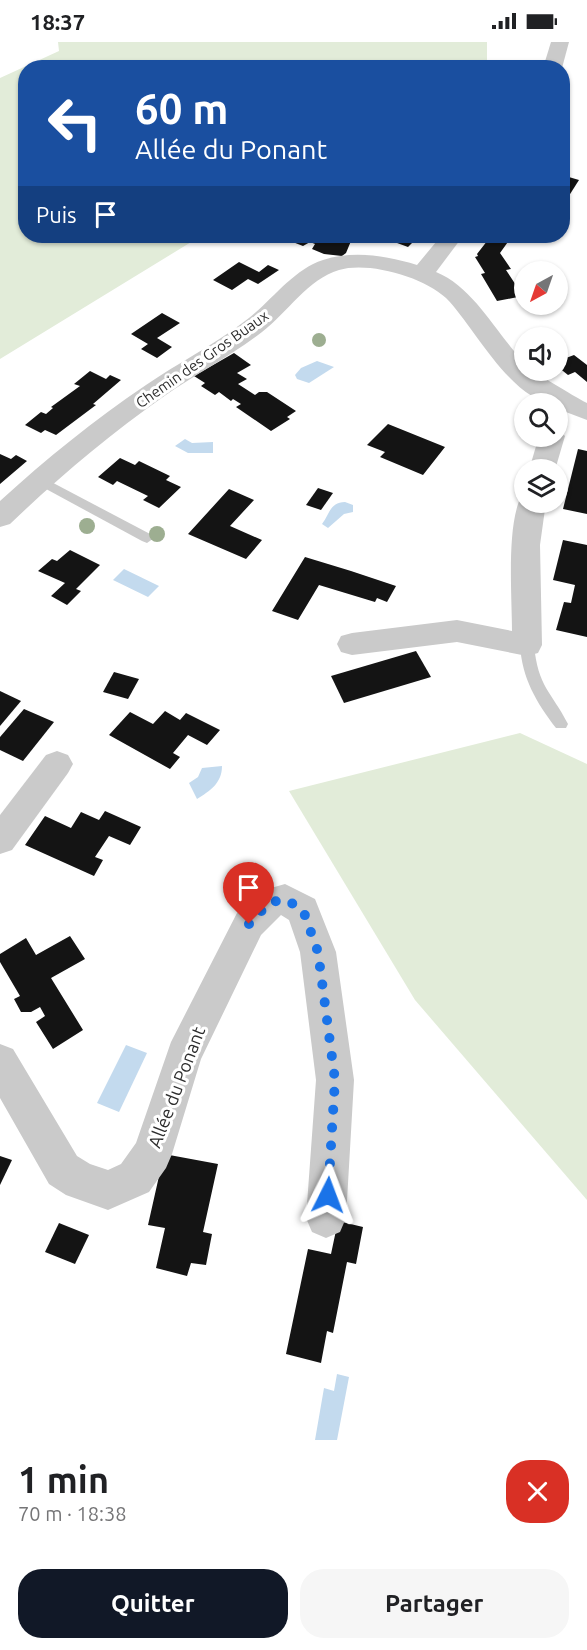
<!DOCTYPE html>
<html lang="fr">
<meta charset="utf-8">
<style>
body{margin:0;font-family:Ubuntu,sans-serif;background:#f6f6f6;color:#202124;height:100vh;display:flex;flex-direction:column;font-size:22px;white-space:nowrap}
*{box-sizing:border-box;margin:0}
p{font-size:20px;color:#757577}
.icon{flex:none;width:33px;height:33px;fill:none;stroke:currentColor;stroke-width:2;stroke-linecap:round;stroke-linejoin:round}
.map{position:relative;height:1398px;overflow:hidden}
.side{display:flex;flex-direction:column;background:#fff;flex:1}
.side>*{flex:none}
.guide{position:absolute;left:18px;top:18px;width:552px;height:183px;border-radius:24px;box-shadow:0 2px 4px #0004;background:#1a4fa0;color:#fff;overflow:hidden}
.needle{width:39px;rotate:220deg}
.fabs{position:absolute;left:514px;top:219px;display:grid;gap:12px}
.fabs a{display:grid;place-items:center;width:54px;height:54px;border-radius:50%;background:#fff;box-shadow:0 2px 4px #0004;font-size:30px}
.pin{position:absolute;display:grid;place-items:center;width:51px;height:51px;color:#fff;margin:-62px -26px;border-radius:50% 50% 50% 0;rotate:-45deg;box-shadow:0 0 6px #0007}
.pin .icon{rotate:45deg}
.me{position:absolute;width:66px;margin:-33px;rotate:3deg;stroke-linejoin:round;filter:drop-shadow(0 0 4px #0008)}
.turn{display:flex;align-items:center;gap:21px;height:126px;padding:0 18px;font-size:27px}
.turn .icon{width:78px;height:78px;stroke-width:2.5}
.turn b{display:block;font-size:42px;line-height:51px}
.then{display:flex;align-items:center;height:57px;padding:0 18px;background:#0003;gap:12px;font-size:22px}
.round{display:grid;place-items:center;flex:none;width:63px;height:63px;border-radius:24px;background:#f6f6f6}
.headline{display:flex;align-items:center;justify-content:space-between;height:102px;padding:0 18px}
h1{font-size:36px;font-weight:700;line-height:45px}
.primary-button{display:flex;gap:12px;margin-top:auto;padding:12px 18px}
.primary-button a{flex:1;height:69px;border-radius:24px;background:#111827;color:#fff;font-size:24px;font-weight:700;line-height:69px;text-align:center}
.primary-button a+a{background:#f6f6f6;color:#202124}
.status{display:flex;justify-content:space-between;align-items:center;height:42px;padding:0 30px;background:#fff;direction:ltr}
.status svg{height:16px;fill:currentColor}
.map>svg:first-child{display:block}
.green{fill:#e2ecd9}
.water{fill:#c3daee}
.building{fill:#141414}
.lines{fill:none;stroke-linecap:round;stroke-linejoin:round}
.service{fill:#cacaca;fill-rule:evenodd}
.minor{fill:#cacaca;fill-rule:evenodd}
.tree{fill:#9dae91}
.route{stroke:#1a73e8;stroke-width:10;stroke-dasharray:0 18}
.labels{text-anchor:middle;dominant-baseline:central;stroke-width:6;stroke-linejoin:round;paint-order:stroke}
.far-street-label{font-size:15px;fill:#2d2d2d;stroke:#fff}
.street-label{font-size:18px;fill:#2d2d2d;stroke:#fff}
</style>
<div class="status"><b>18:37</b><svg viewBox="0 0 49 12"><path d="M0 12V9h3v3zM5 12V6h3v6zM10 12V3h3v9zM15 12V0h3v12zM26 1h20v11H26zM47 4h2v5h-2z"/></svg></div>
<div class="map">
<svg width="587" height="1398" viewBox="0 0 587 1398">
<rect width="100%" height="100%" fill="#fff"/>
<g class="green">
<polygon points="58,0 487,0 487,25 26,26 26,194 201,194 0,317 0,36 59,9"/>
<polygon points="520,691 587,722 587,1158 415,958 289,749"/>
</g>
<g class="water">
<polygon points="317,319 334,325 309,341 297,337 295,333 301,326"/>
<polygon points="185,397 192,401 213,400 213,411 188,411 175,404"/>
<path d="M345 460 353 463V470L344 472 328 486 322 482C330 472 329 461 345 460Z"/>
<polygon points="124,527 159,544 148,555 113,538"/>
<path d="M222 724C222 741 210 749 197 757L189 741 198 735 202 726Z"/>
<polygon points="126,1003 147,1011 119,1070 97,1061"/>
<polygon points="337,1332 349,1335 337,1398 315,1398 324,1346 334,1349"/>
</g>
<g class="building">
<polygon points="562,133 579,138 565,160 562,160"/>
<polygon points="291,194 329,194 351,199 346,211 342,214 324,212 312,207 315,202 310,200 303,204 285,197"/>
<polygon points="378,194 423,194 419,198 416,197 408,205"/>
<polygon points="491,194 510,197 500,211 511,227 506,228 523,254 497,259 481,232 485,231 475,215 478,214 477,212"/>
<polygon points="239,220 259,230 268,223 279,228 258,242 248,237 232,248 213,238"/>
<polygon points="162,271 180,281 157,296 172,305 157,316 141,307 148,302 131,292"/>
<polygon points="234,311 251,323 237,331 247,337 238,342 255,353 259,350 267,350 296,369 287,375 290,377 271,389 236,365 241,362 233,357 231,359 219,350 215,353 201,344 205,341 194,334"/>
<polygon points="574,313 587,323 587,340 575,330 568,333 558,325 558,319"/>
<polygon points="90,329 106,337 110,333 121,338 93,362 96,363 56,393 45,388 41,391 25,383 41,370 46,372 53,366 51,365 80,344 74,342"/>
<polygon points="388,382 445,405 423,433 380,415 385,410 367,403"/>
<polygon points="578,407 587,409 587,472 563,467"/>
<polygon points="0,412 11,417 16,413 27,419 0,442"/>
<polygon points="120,416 135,423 139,419 170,434 166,438 181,445 159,466 143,458 148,454 117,439 113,443 98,435"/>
<polygon points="318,446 333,451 321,468 306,463"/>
<polygon points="229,447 254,458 230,484 262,498 246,517 188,492"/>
<polygon points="563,498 587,503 587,595 556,588 564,560 571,561 575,543 553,538"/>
<polygon points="70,508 100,523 76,547 81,549 67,563 51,554 65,541 38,529 52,517 57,519"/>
<polygon points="305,515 351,529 396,544 387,560 377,556 375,560 319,543 298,578 272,569"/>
<polygon points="416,609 431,635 344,661 331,634"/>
<polygon points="114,630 139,637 128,657 103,650"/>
<polygon points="0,649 21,659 0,684"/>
<polygon points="24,667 54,680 23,719 0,708 0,695"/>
<polygon points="165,669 180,678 186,671 220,688 207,703 188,693 173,711 180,715 170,727 109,693 130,670 153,682"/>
<polygon points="105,769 141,785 130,803 109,794 95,815 103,818 94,834 25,803 45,774 71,786 81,770 99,778"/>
<polygon points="70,894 85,917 51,936 83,988 53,1007 36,980 45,974 40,965 31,970 21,970 14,957 20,954 0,920 0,912 26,896 36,913"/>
<polygon points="164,1112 218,1122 203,1190 212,1192 206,1223 191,1221 187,1234 156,1226 165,1186 148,1183"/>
<polygon points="0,1114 12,1118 0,1143"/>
<polygon points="338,1179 363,1185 356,1222 347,1220 333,1291 327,1289 321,1321 286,1312 308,1207 331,1212"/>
<polygon points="59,1181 89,1193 75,1222 45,1210"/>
</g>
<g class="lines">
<g class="service">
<polygon points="40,434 152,493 154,496 147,501 142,499 35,441 34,438"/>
<path d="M527 598 534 603C538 645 551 649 568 682L566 686H556C536 660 522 636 520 603Z"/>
</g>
<g class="minor">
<polygon points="551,0 569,0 562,26 543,26"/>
<path d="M441 194H463L436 230C475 246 496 292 525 321V328C535 328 572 354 587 361V378L558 367V362C512 362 475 285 446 256 424 235 368 219 339 228 308 237 287 271 262 290 231 314 196 332 163 355 109 393 58 436 10 482L0 485V459C46 417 94 378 146 343 178 321 214 303 245 279 271 260 292 228 323 218 354 208 387 214 417 223Z"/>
<polygon points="558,387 565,394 555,428 529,428 539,394 558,394"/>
<path d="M522 453H525V460H546L540 503 542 603 538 611 527 614 457 600 352 613 341 610 337 602 341 594 352 591 457 578 512 589C512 555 506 481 522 453Z"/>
<polygon points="57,709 68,713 73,722 68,731 12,808 0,812 0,773 46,713"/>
<polygon points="285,842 315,857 336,910 354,1038 346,1176 340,1190 326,1196 312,1190 306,1176 316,1038 300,910 289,878 281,873 261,893 201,1017 172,1112 166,1126 149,1150 108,1168 66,1153 49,1142 0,1056 0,1002 13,1007 77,1114 90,1122 108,1128 121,1122 136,1101 171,1000 237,871 257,850"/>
</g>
</g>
<g class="tree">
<circle cx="319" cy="298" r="7"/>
<circle cx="87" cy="484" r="8"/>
<circle cx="157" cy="492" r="8"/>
</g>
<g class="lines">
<polyline class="route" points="249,882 269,861 285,857 303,868 318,910 335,1038 328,1153"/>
</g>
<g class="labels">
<g class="far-street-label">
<text transform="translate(202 317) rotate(-35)">Chemin des Gros Buaux</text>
</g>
<g class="street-label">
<text transform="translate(176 1045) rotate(-69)">Allée du Ponant</text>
</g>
</g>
</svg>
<div class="fabs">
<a><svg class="needle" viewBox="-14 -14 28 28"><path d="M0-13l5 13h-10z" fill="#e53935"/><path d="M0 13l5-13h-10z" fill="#757577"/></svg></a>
<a><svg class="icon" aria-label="sound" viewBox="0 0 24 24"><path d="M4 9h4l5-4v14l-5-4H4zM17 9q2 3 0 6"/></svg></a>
<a><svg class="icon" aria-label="search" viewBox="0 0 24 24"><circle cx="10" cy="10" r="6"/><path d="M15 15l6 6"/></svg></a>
<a><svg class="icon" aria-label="layers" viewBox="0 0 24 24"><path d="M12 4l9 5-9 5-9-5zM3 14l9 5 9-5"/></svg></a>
</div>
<div class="pin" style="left:249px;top:882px;background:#d93025"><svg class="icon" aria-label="arrive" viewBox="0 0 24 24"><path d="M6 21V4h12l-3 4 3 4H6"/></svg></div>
<svg class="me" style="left:328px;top:1153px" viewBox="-20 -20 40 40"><path d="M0-17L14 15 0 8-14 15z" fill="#1a73e8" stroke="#fff" stroke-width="4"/></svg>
<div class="guide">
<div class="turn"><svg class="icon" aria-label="left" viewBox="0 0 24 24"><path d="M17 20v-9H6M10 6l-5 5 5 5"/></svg><div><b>60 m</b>Allée du Ponant</div></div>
<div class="then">Puis<svg class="icon" aria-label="arrive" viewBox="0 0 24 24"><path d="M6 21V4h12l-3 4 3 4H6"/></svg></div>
</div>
</div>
<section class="side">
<div class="headline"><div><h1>1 min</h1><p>70 m · 18:38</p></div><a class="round" style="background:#d93025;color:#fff"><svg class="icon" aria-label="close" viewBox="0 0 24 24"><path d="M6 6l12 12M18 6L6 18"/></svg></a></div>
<div class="primary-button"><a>Quitter</a><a>Partager</a></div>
</section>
